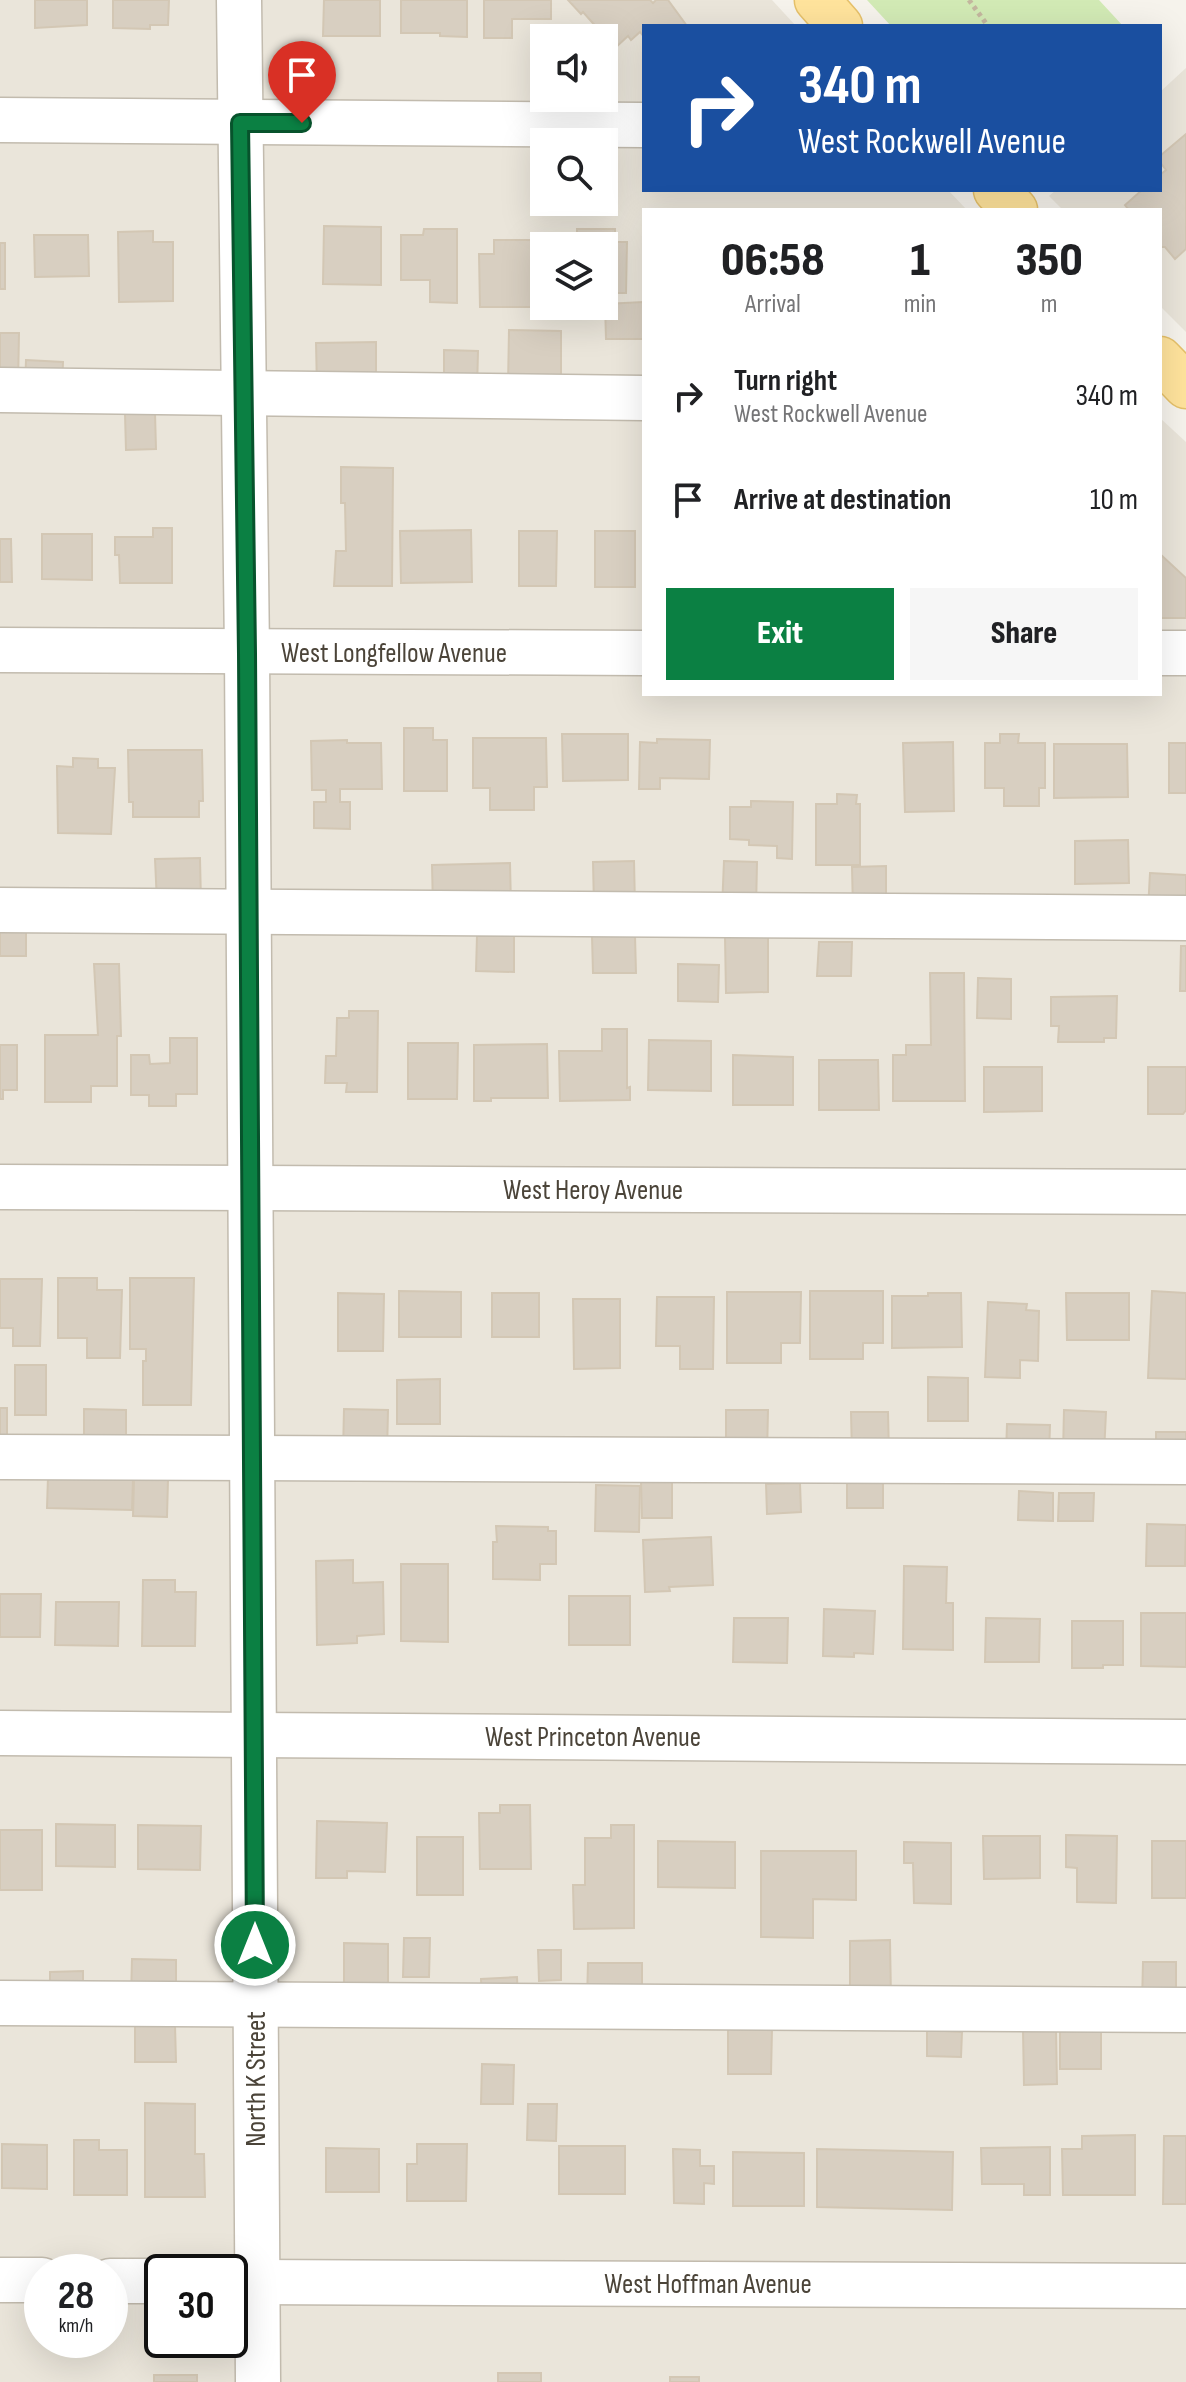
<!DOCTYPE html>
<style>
body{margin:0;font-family:"Sofia Sans Condensed",sans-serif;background:#f6f6f6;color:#202124;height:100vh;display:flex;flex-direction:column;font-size:30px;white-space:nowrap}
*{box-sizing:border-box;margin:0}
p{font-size:26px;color:#757577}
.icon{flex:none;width:44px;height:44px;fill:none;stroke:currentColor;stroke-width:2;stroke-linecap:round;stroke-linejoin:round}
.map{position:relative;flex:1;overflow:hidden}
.details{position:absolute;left:642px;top:208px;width:520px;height:488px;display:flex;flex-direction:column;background:#fff;border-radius:0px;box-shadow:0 8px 32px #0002}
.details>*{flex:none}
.banner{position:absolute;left:642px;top:24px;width:520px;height:168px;border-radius:0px;box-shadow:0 8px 32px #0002;background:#1a4fa0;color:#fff;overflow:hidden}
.tools{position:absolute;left:530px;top:24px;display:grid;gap:16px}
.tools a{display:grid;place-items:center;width:88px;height:88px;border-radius:0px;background:#fff;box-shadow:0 8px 32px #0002;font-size:40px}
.speed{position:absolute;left:24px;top:2254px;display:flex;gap:16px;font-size:40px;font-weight:700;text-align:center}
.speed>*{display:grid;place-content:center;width:104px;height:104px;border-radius:50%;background:#fff;box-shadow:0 8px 32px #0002;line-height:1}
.speed small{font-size:20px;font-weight:400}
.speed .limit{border:4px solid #111;border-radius:12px;background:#fff;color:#111}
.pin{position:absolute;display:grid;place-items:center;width:68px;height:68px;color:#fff;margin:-82px -34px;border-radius:50% 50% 50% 0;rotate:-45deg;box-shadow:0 0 8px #0007}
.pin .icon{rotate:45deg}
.me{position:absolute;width:88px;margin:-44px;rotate:0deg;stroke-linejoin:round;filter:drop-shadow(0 0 6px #0008)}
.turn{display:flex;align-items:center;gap:28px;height:168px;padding:0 24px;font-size:36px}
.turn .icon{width:104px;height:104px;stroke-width:2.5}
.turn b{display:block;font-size:56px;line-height:68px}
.eta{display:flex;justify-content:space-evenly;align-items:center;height:136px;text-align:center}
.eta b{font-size:48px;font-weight:800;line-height:56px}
.cta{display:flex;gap:16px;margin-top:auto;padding:16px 24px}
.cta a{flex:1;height:92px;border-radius:0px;background:#0b8043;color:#fff;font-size:32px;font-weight:800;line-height:92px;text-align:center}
.cta a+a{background:#f6f6f6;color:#202124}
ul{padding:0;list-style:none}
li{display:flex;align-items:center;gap:24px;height:104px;padding:0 24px}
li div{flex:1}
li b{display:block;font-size:30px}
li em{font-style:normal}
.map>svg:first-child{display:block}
.residential{fill:#eae5da;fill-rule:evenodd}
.green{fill:#d2eab5}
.building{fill:#d8cfc1;stroke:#d3c7b4;stroke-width:2}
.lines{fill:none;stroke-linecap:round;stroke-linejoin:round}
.minor-casing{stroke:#c2bbae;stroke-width:47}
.major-casing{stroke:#e6c16a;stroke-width:47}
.path{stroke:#c4b79f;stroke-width:5;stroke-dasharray:4 4;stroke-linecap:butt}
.minor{stroke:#fff;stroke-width:44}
.major{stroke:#ffe39c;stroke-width:44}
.route-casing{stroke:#07532c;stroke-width:20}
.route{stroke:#0b8043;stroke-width:14}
.labels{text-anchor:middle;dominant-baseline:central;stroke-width:6;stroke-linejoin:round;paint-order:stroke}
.street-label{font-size:28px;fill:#4b4439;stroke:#fff}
</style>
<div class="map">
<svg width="1186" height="2382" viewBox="0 0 1186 2382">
<rect width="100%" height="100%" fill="#f6f3ec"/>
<g class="residential">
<path d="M0 0H772L796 26H644V190H948L967 210H644V694H1160V418L1186 442V2382H0ZM544 38H604V98H544ZM544 142H604V202H544ZM544 246H604V306H544ZM42 2272H110V2340H42ZM162 2272H230V2340H162Z"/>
<polygon points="1186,68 1186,332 1160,306 1160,210 1063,210 1049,196 1056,190 1160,190 1160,92"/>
</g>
<polygon class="green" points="867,0 1099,0 1123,26 891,26"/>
<g class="building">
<polygon points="35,0 87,0 87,25 35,28"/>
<polygon points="113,0 169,0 168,25 150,25 150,29 113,28"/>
<polygon points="324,0 380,0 380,36 323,36"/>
<polygon points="401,0 467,0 467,37 440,36 440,33 401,33"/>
<polygon points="484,0 551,0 551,19 512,19 512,38 484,38"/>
<polygon points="568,0 650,0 653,3 656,0 668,0 687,26 644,26 644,37 640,32 631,40 628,36 615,48 583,12 581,14"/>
<polygon points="1186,134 1186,249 1175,259 1165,247 1160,247 1160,210 1129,210 1125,205 1142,190 1160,190 1160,175 1166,170 1160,162 1160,156"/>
<polygon points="324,226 381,227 381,285 323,284"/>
<polygon points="424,229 457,229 457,303 430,302 430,280 401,280 401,235 423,235"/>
<polygon points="577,229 615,229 615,242 627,242 626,293 604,293 604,246 563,246 563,241 577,241"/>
<polygon points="153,231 153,242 173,242 173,301 119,302 118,232"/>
<polygon points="34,235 88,235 89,276 35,277"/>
<polygon points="494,240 533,240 533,254 544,254 545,307 480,307 479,254 494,254"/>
<rect x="0" y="243" width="5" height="46"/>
<polygon points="643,302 644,339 606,339 605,304"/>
<polygon points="509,330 561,331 561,385 508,385"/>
<polygon points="0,333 19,333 18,385 0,385"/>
<polygon points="376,342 376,388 317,388 316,343"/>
<polygon points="444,350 478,351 477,390 444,389"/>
<polygon points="26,360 63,362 62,389 25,388"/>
<polygon points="155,413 156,449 126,450 125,414"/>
<polygon points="341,467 393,468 392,586 334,586 336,551 346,551 345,503 341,503"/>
<polygon points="153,528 172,528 172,583 120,583 119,555 115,555 115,537 153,537"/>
<polygon points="471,530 472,582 401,583 400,531"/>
<polygon points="519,531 557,531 556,586 519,586"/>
<rect x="595" y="531" width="40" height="56"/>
<polygon points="42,534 92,534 92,580 42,579"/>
<polygon points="0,539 11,539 12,582 0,582"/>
<polygon points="1160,554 1186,578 1186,618 1160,618"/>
<polygon points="404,728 433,728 433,740 447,740 447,791 404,791"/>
<polygon points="562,734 628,734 628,780 563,781"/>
<polygon points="1000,734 1019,734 1018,743 1045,743 1045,788 1039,788 1039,806 1004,806 1004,788 985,788 985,743 1000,743"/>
<polygon points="473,738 546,738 547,787 534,787 534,810 490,810 490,788 473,788"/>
<polygon points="657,739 710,740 709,779 660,778 660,789 639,789 640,742 657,743"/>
<polygon points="347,740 347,743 381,743 382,789 340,789 340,802 350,802 350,829 314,828 314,802 326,802 326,790 312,790 311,741"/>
<polygon points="953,742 954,811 905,812 903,743"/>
<rect x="1169" y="743" width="17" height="50"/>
<polygon points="1054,744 1127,744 1128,797 1054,798"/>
<polygon points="128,750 202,750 203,801 199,801 199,817 133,817 133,802 129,802"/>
<polygon points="73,758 98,759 98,768 115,768 111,834 58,833 57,766 73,767"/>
<polygon points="837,794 857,795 856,804 860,804 860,865 816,865 816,804 837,804"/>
<polygon points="751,801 793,802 792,859 777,858 777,846 749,845 749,840 730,839 730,807 751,807"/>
<polygon points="1128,840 1129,883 1075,884 1075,841"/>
<polygon points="200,858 201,902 157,903 155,859"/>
<polygon points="634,861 635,906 594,906 593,862"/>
<polygon points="724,861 757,862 756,910 722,909"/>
<polygon points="510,863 511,906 433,908 432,865"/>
<polygon points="886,866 886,910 853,910 852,867"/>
<polygon points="1150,873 1186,875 1186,912 1148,910"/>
<rect x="0" y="930" width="26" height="26"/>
<polygon points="477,936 514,936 514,972 476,971"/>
<polygon points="592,936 635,936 636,973 593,973"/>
<polygon points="768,936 768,992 726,993 725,937"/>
<polygon points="819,942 852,942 851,976 817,976"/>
<polygon points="1181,946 1186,946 1186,991 1180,991"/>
<polygon points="94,964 119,964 121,1036 117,1036 117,1086 91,1086 91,1102 45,1102 45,1035 98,1035"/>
<polygon points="678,964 719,965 718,1002 678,1001"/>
<polygon points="930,973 964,973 965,1101 893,1101 893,1055 906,1055 906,1045 931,1045"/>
<polygon points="978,978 1011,979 1011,1019 977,1018"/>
<polygon points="1117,996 1116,1038 1104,1038 1104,1042 1058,1042 1059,1026 1051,1026 1051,997"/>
<polygon points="349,1011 378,1011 377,1092 346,1092 347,1083 325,1083 326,1056 336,1056 337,1018 349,1018"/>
<polygon points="602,1029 627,1029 627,1088 630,1087 630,1100 560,1101 559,1051 602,1051"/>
<polygon points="170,1038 197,1038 197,1094 176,1094 176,1106 149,1106 149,1095 131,1095 131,1055 149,1055 150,1064 170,1063"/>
<polygon points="649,1040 711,1041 711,1091 648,1090"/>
<polygon points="408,1043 458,1043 457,1099 408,1099"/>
<polygon points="547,1044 548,1098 491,1098 491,1101 474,1101 474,1045"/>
<polygon points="0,1045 17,1045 17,1090 3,1090 3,1099 0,1099"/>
<polygon points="733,1055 793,1057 793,1105 733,1105"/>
<polygon points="819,1060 878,1060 879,1110 819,1110"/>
<polygon points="984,1067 1042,1067 1042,1111 984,1112"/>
<polygon points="1148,1067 1186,1067 1186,1110 1183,1114 1148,1114"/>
<polygon points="58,1278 97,1278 97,1290 122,1290 120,1358 87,1358 87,1338 58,1338"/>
<polygon points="130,1278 194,1278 191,1405 143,1405 143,1361 146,1361 146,1349 130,1349"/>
<polygon points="0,1279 42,1279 40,1346 13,1346 13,1328 0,1328"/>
<polygon points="399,1291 461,1292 461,1337 399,1337"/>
<polygon points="810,1291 883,1291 883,1343 863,1343 863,1359 810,1359"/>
<polygon points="1152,1291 1186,1293 1186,1379 1148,1378"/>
<polygon points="727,1292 801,1292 800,1343 781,1343 781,1363 727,1363"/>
<polygon points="338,1293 384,1294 383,1351 338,1351"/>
<rect x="492" y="1293" width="47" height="44"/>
<polygon points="928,1293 961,1293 962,1347 892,1348 892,1296 928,1296"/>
<polygon points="1066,1293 1129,1293 1129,1340 1067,1340"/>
<polygon points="657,1297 714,1297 713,1369 680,1369 680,1346 656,1346"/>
<polygon points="573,1299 620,1299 620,1368 574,1369"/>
<polygon points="988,1302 1027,1304 1026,1310 1039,1311 1038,1361 1020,1360 1020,1378 985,1377"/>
<rect x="15" y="1365" width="31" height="50"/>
<polygon points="928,1377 968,1378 968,1421 928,1421"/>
<polygon points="440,1379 440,1424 397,1424 397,1380"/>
<rect x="0" y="1408" width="7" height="44"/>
<polygon points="84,1409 126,1410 126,1450 84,1450"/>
<polygon points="344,1409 388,1410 387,1454 343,1453"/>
<polygon points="726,1410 768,1410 767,1455 726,1455"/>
<polygon points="1064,1410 1106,1412 1104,1454 1063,1453"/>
<polygon points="851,1412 888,1412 889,1455 852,1455"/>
<polygon points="1007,1424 1050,1425 1049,1454 1006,1454"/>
<rect x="1156" y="1432" width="30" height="24"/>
<polygon points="48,1477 133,1479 132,1510 47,1508"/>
<polygon points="134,1479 168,1480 167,1517 133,1516"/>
<polygon points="641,1481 672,1481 672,1518 642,1518"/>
<polygon points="800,1483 801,1512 767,1514 766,1484"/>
<rect x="847" y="1483" width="36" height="25"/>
<polygon points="596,1485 640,1486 639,1532 595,1531"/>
<polygon points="1019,1491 1053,1493 1053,1521 1018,1520"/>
<polygon points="1059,1493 1094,1493 1093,1521 1058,1521"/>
<polygon points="1147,1524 1186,1525 1185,1566 1146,1566"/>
<polygon points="496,1526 548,1527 548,1531 556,1531 556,1564 540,1564 540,1580 493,1579 493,1542 497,1542"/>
<polygon points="711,1537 713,1585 669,1587 670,1591 645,1592 643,1540"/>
<polygon points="353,1560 353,1583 383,1582 384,1634 357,1636 357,1643 317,1645 316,1561"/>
<polygon points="401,1564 448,1564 448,1642 401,1641"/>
<polygon points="904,1566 947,1567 946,1603 953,1603 953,1650 903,1649"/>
<polygon points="143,1580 175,1580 175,1592 196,1592 195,1646 142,1646"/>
<polygon points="0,1594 41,1594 40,1637 0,1637"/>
<rect x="569" y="1596" width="61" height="49"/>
<polygon points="56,1602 119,1602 118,1646 55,1645"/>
<polygon points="824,1609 875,1611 873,1654 854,1653 854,1657 823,1656"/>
<polygon points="1141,1613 1186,1613 1186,1667 1141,1666"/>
<polygon points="734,1618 788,1618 787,1663 733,1662"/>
<polygon points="986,1618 1040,1619 1039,1662 985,1662"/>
<polygon points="1072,1621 1123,1621 1123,1665 1103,1665 1103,1668 1072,1668"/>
<polygon points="500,1805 530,1805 531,1869 480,1869 479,1813 500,1813"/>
<polygon points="317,1821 387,1823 385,1872 347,1871 347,1878 316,1878"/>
<polygon points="56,1824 115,1825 115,1867 56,1866"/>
<polygon points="138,1825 201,1826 200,1870 138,1869"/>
<polygon points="611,1825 634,1825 634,1928 574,1929 573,1885 585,1885 585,1838 611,1838"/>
<rect x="0" y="1830" width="42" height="60"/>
<polygon points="1066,1835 1117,1836 1116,1903 1077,1902 1077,1868 1066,1867"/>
<polygon points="983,1836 1040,1836 1040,1878 984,1879"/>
<rect x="417" y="1837" width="46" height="58"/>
<polygon points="658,1841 735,1842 735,1888 658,1887"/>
<rect x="1152" y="1841" width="34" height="57"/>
<polygon points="904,1842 951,1843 951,1904 914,1903 913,1863 904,1863"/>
<polygon points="761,1851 856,1851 856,1900 813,1899 813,1938 761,1937"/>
<polygon points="404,1938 430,1938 429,1977 403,1977"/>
<polygon points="890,1940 891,1999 850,2000 850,1941"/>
<polygon points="344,1943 388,1944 388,1994 344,1993"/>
<polygon points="538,1950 561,1950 561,1980 539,1981"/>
<polygon points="132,1959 176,1960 176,1999 131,1998"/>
<polygon points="1143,1962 1176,1962 1176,2005 1142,2004"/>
<polygon points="588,1963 642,1963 642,2001 587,2000"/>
<polygon points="83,1971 83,1997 50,1998 50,1972"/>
<polygon points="517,1977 518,2001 482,2002 481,1979"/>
<polygon points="175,2025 176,2062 135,2062 135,2026"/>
<rect x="1060" y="2028" width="41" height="41"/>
<polygon points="728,2029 772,2029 771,2074 728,2074"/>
<polygon points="927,2030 962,2032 961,2057 927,2056"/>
<polygon points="1023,2030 1056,2030 1057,2084 1024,2085"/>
<polygon points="482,2064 514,2065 513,2104 481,2104"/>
<polygon points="145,2103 195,2104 195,2154 204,2154 205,2197 145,2197"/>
<polygon points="528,2104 557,2104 556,2141 527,2140"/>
<polygon points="1135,2135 1135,2195 1063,2195 1062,2149 1082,2149 1082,2136"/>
<polygon points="1164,2136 1186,2136 1186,2204 1163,2204"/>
<polygon points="74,2140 99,2140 99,2150 127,2150 127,2195 74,2195"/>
<polygon points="2,2144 47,2145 47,2189 2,2188"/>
<polygon points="417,2144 467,2144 466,2201 407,2201 407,2164 417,2164"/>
<rect x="559" y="2146" width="66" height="48"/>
<polygon points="1050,2147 1050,2195 1024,2195 1024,2184 982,2184 981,2148"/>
<polygon points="326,2148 379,2149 379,2192 326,2192"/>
<polygon points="673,2149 700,2150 700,2166 714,2166 714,2184 704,2183 704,2204 674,2203"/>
<polygon points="817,2149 953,2152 952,2210 817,2207"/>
<polygon points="733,2152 804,2153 804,2206 733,2206"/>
<rect x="498" y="2373" width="43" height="9"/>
<rect x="154" y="2375" width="43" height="7"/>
<rect x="670" y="2377" width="29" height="5"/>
</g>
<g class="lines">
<defs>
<g id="minor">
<polyline points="239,0 247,653 258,2382"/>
<polyline points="0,120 644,125"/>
<polyline points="0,390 644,398"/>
<polyline points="0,650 644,653"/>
<polyline points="1160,653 1186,653"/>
<polyline points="0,910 1186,918"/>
<polyline points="0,1187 1186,1192"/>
<polyline points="0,1457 1186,1462"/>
<polyline points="0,1733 1186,1742"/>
<polyline points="0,2003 1186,2010"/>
<polyline points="0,2280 42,2280"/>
<polyline points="110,2281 162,2281"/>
<polyline points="230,2282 1186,2286"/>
</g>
<g id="major">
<polyline points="817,0 840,26"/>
<polyline points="996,190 1015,210"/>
<polyline points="1160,359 1186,386"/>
</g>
</defs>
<use href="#minor" class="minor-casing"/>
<use href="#major" class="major-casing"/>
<polyline class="path" points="969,0 988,26"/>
<use href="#minor" class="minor"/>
<use href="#major" class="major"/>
</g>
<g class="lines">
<defs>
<polyline id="route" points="255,1945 247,653 240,123 302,123"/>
</defs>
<use href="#route" class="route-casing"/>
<use href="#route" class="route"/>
</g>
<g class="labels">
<g class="street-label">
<text x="394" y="653">West Longfellow Avenue</text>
<text x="593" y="1190">West Heroy Avenue</text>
<text x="593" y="1737">West Princeton Avenue</text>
<text transform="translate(256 2079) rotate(-90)">North K Street</text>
<text x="708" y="2284">West Hoffman Avenue</text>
</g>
</g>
</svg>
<div class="tools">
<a><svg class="icon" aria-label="sound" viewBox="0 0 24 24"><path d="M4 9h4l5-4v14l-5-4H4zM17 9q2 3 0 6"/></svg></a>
<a><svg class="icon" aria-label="search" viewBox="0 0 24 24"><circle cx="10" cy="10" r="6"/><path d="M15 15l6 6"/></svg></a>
<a><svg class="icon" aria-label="layers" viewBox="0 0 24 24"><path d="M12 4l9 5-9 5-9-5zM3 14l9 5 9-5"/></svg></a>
</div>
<div class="speed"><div>28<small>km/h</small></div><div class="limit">30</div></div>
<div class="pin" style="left:302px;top:123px;background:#d93025"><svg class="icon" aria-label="arrive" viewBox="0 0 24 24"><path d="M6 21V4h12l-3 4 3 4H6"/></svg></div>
<svg class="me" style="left:255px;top:1945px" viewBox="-20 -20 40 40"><circle r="17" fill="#0b8043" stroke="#fff" stroke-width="3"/><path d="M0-11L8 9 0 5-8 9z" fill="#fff"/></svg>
<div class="banner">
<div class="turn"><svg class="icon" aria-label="right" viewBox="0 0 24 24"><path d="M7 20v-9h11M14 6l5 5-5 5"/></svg><div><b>340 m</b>West Rockwell Avenue</div></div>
</div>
<section class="details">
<div class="eta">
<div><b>06:58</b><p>Arrival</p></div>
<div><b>1</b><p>min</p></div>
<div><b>350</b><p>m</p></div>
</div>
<ul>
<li><svg class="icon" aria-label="right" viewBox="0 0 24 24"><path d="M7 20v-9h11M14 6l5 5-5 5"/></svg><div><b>Turn right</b><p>West Rockwell Avenue</p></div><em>340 m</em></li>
<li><svg class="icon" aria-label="arrive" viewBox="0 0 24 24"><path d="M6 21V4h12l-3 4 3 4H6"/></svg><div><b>Arrive at destination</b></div><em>10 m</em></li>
</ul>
<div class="cta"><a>Exit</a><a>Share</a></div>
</section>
</div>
